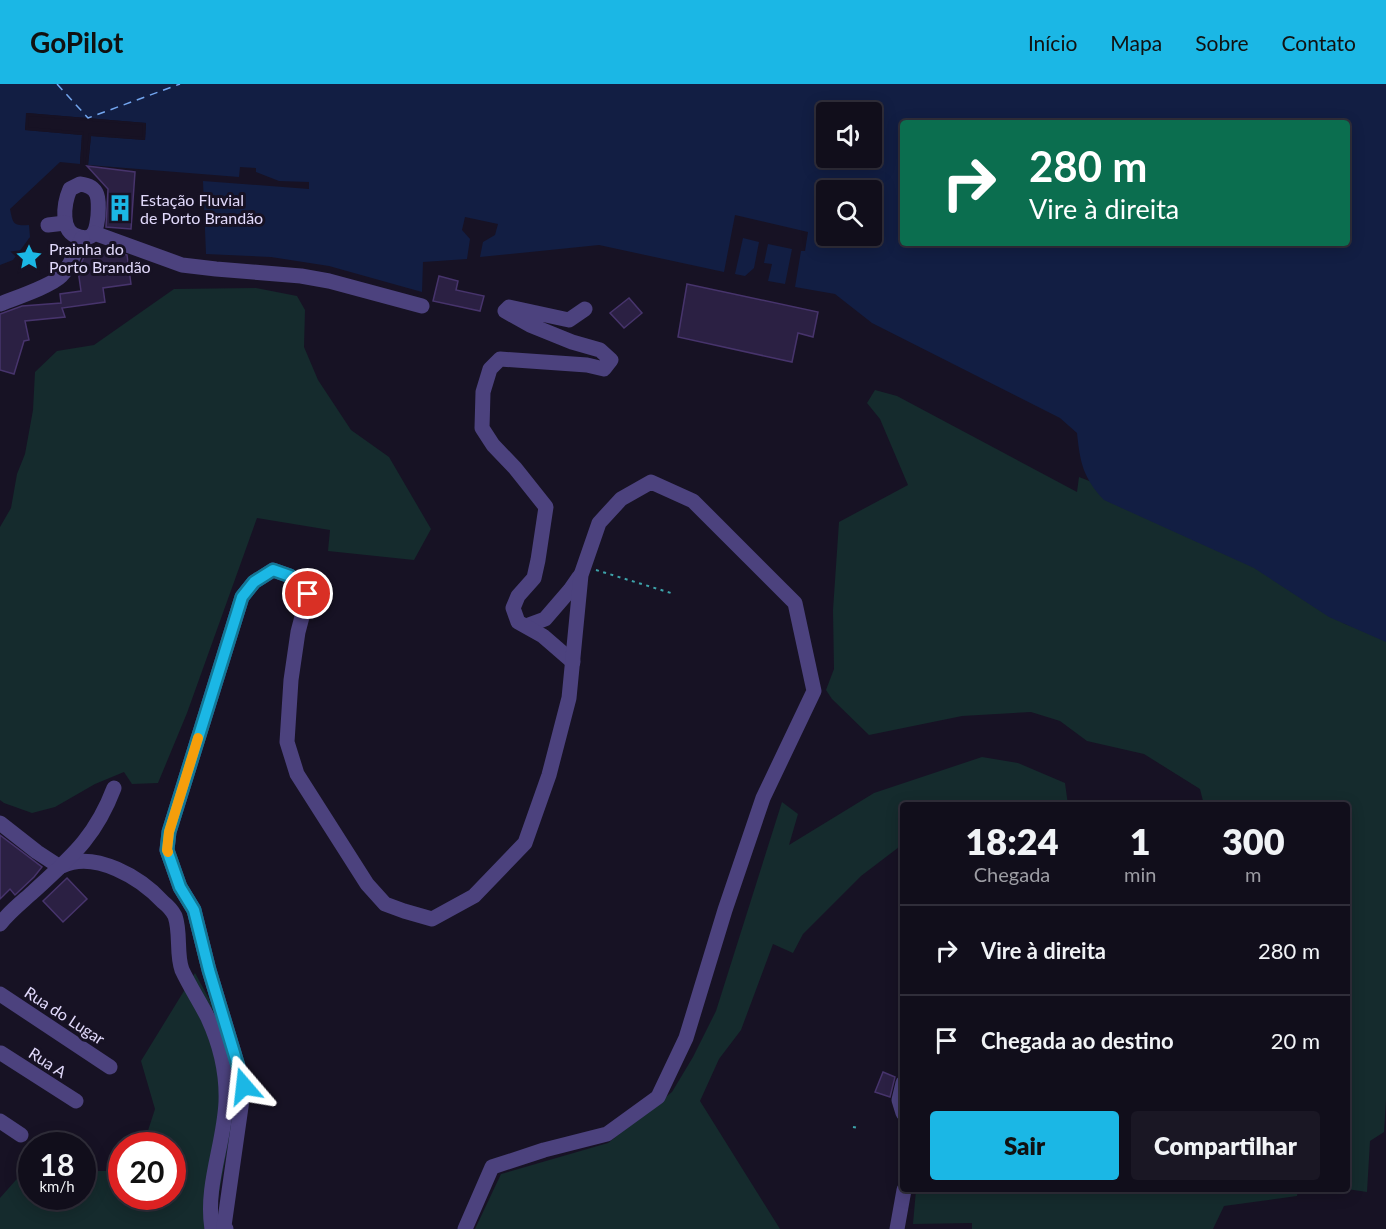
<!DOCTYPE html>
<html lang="pt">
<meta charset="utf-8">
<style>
body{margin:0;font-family:Lato,sans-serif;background:#1a1724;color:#f1f3f6;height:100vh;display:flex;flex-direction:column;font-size:22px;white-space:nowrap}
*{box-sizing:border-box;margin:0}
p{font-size:20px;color:#9c9ca3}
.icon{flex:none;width:33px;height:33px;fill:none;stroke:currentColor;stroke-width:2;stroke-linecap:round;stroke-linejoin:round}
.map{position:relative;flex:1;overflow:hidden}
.panel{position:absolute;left:900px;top:718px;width:450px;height:390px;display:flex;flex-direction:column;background:#110e1b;border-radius:6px;box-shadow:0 3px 15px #0003,0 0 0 2px #302e3a}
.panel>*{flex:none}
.hud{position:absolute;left:900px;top:36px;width:450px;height:126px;border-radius:6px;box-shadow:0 3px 15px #0003,0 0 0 2px #302e3a;background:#0b6e4f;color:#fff;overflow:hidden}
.tools{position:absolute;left:816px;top:18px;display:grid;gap:12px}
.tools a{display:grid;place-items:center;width:66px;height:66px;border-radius:6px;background:#110e1b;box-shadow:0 3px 15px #0003,0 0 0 2px #302e3a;font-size:30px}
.speed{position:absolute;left:18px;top:1048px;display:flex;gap:12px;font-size:30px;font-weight:700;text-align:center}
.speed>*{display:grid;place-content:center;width:78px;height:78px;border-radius:50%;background:#110e1b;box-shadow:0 3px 15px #0003,0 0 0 2px #302e3a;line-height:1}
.speed small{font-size:15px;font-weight:400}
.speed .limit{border:9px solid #d22;background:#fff;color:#111}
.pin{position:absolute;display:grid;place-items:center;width:51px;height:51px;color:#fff;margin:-26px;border:3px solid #fff;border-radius:50%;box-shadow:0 2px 6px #0007}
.me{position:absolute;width:66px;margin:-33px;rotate:343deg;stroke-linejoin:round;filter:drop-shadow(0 0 4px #0008)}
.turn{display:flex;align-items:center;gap:21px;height:126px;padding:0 30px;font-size:27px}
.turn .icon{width:78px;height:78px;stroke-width:2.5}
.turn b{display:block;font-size:42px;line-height:51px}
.eta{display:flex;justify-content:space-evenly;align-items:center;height:102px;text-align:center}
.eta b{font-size:36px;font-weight:800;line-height:42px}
.action{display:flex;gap:12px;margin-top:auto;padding:12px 30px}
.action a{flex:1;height:69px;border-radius:6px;background:#1bb7e5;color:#111;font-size:24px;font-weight:800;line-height:69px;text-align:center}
.action a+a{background:#1a1724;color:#f1f3f6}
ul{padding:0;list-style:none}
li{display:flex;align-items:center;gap:18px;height:90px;padding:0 30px;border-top:2px solid #302e3a}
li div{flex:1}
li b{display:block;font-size:22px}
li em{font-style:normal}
header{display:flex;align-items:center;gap:36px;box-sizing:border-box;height:84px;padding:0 30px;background:#1bb7e5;color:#111}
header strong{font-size:28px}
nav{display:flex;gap:33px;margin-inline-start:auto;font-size:21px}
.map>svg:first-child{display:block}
.green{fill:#152b2d}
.water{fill:#121e43;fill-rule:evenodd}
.pier{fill:#171224}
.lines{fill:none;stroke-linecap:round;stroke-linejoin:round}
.ferry{stroke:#73a6ef;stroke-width:1.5;stroke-dasharray:8 6;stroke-linecap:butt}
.building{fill:#2b2043;stroke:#47346c;stroke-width:1.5}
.path{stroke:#3da3aa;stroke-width:2;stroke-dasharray:3 4.5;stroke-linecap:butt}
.minor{stroke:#4c427e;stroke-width:15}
.route-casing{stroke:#127795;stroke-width:15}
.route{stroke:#1bb7e5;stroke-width:10}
.slow{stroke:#f59e0b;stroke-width:10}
.labels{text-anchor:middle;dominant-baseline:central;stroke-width:6;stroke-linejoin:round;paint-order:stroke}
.poi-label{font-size:16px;fill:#e1d9fb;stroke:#171224;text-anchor:start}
.street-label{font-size:16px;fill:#e1d9fb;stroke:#171224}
</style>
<header>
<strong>GoPilot</strong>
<nav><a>Início</a><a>Mapa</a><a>Sobre</a><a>Contato</a></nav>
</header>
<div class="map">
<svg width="1386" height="1145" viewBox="0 0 1386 1145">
<rect width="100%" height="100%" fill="#171224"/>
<g class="green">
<polygon points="256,204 297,212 305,226 304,263 318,296 351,346 389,373 431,445 414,476 328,467 330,446 257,434 187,629 158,699 132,700 124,688 95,700 55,723 32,729 4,719 0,716 0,443 11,424 17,390 25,370 33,326 35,288 57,267 94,261 174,205"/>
<polygon points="875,306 897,312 1077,408 1079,393 1128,412 1265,488 1284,503 1345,540 1386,554 1386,1016 1384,1048 1370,1057 1367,1108 1347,1105 1347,722 1204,721 1200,705 1144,670 1087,657 1060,637 1031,628 962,632 869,651 832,615 826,606 834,585 833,526 839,438 908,401 880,335 867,319"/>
<polygon points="982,673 1018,679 1065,699 1068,721 903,722 903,760 861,792 803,850 793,869 773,860 741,946 719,975 700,1017 780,1145 475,1145 501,1090 608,1059 672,1008 693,973 716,927 782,718 798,730 789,761 874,709"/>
<polygon points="195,889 220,935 231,979 233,1035 217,1120 219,1145 0,1145 0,1114 31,1079 32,1113 82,1113 83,1087 118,1087 121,1084 122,1113 172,1113 172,1062 143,1062 155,1025 141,977"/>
<polygon points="916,1106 1155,1106 1157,1107 1166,1106 1298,1106 1297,1112 1224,1122 1213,1145 972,1145 972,1139 913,1140"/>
</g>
<g class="water">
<path d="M0 0H1386V558L1329 533 1254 484 1104 416C1083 394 1080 378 1077 349L1060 334 872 239 835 210 795 203 801 167H805L808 148 735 131 724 188 599 161 480 173 483 158 495 151 498 140 465 133 462 146 470 155 467 175 423 178 422 208 329 182 271 173 206 170 203 97 309 105V98L279 97 256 88V84L240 83 239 93 88 81 91 52 145 56 146 39 27 29 25 46 82 51 80 80 60 78 10 125C13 140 13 142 29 141L30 153 13 176 0 181ZM826 28H872V74H826ZM903 39H1347V159H903ZM826 106H872V152H826Z"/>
<polygon points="743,154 759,158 754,184 745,192 735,190"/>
<polygon points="768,160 792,165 785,200 768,197 772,180 764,179"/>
</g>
<polygon class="pier" points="26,29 146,39 145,56 91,52 88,81 85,81 89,49 142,53 143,41 29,32 28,43 84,48 83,80 80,80 82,51 25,46"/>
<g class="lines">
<polyline class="ferry" points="57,0 88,34 180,0"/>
</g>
<g class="building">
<polygon points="87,82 135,88 131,145 106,143 108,105"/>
<polygon points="118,168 127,171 131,200 103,204 105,218 62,224 65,233 25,237 29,256 24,257 14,290 0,286 0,230 22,222 61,219 60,210 81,207 78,186 84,173"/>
<polygon points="439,192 458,197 456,206 484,212 480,227 433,217"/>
<polygon points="687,200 818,228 813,253 798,249 792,278 678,253"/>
<polygon points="629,214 642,229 624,244 610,229"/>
<polygon points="0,751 42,783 34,793 15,811 10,805 0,815"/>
<polygon points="67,794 87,815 63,838 43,817"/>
<polygon points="883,988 895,993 890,1013 875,1008"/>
</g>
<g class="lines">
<g class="path">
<polyline points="596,486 671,509"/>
<polyline points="853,1043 858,1044"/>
</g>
<g class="minor">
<path d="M80 100C100 102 99 116 98 132 97 138 97 145 93 150 90 154 84 154 80 153 59 150 64 119 70 105Z"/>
<polyline points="48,141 65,139"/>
<polyline points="94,149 182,181 216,185 301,192 329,197 422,222"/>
<path d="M0 220C15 214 51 202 61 192 71 182 76 166 82 154"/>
<polyline points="526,542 545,535 570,506 579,493"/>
<polyline points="573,578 543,552 518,538 513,524 518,512 534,494 538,476 546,423 515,384 493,361 482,344 483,308 490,285 500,275 587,281 604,285 611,276 600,266 572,258 530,241 505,227 509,223 569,236 585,225"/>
<polyline points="0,739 37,768 60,783"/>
<path d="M62 782C95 766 141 794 163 818 168 822 172 826 175 832 181 849 176 870 182 886 190 903 200 918 208 934 220 960 227 990 226 1018 224 1061 205 1102 212 1145"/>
<path d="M0 840C9 828 22 818 33 808 71 773 95 754 114 704"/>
<polyline points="0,910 110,983"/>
<polyline points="1,969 76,1017"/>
<polyline points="903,999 899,1016 903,1029"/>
<polyline points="0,1037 21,1051"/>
<polyline points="226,1145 224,1142 244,1002 209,886 194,826 180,803 167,766 169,748 242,513 254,498 273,486 290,492 308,510 298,548 291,596 287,658 297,690 367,800 385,820 404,827 432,835 474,812 525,759 549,691 569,614 581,491 599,439 621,415 651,398 693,417 795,519 814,607 763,714 725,826 686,954 658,1013 607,1050 544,1066 492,1083 465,1145"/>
<polyline points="897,1145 904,1106"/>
</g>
</g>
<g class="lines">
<defs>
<polyline id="route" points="244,1002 209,886 194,826 180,803 167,766 169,748 242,513 254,498 273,486 290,492 308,510"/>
</defs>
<use href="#route" class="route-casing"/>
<use href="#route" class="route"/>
<polyline class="slow" points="168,768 167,766 169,748 198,654"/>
</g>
<defs>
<symbol id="building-bare" viewBox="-9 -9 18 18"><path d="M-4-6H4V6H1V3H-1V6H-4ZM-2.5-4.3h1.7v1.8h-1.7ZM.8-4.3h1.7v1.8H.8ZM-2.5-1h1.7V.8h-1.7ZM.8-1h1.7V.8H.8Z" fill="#1bb7e5" stroke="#171224" stroke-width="2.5" paint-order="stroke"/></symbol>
<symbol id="sight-bare" viewBox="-9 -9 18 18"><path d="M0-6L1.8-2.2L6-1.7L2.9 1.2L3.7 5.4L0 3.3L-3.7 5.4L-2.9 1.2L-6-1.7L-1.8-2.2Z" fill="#1bb7e5" stroke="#171224" stroke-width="2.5" paint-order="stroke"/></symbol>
</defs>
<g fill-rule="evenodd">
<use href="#building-bare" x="101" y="105" width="38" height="38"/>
<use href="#sight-bare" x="10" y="154" width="38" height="38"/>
</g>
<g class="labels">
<g class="poi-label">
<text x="140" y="115">Estação Fluvial<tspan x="140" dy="18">de Porto Brandão</tspan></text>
<text x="49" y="164">Prainha do<tspan x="49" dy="18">Porto Brandão</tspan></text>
</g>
<g class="street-label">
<text transform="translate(65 931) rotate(33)">Rua do Lugar</text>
<text transform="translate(48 978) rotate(33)">Rua A</text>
</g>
</g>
</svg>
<div class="tools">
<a><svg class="icon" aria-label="sound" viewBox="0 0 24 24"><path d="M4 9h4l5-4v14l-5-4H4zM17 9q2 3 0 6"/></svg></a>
<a><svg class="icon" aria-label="search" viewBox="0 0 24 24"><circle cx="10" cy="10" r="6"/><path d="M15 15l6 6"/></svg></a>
</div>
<div class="speed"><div>18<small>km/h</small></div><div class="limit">20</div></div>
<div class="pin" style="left:308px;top:510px;background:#d93025"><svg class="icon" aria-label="arrive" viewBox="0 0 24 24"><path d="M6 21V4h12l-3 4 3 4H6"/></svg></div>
<svg class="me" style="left:244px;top:1002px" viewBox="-20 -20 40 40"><path d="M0-17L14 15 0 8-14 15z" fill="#1bb7e5" stroke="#fff" stroke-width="4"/></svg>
<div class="hud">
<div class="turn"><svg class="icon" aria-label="right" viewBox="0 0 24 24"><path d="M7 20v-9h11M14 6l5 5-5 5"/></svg><div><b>280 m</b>Vire à direita</div></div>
</div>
<section class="panel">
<div class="eta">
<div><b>18:24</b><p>Chegada</p></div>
<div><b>1</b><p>min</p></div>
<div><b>300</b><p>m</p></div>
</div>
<ul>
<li><svg class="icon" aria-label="right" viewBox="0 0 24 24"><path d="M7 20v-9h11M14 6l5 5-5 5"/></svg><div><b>Vire à direita</b></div><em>280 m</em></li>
<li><svg class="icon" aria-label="arrive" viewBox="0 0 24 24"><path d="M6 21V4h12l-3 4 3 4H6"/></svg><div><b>Chegada ao destino</b></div><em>20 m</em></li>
</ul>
<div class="action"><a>Sair</a><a>Compartilhar</a></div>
</section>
</div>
